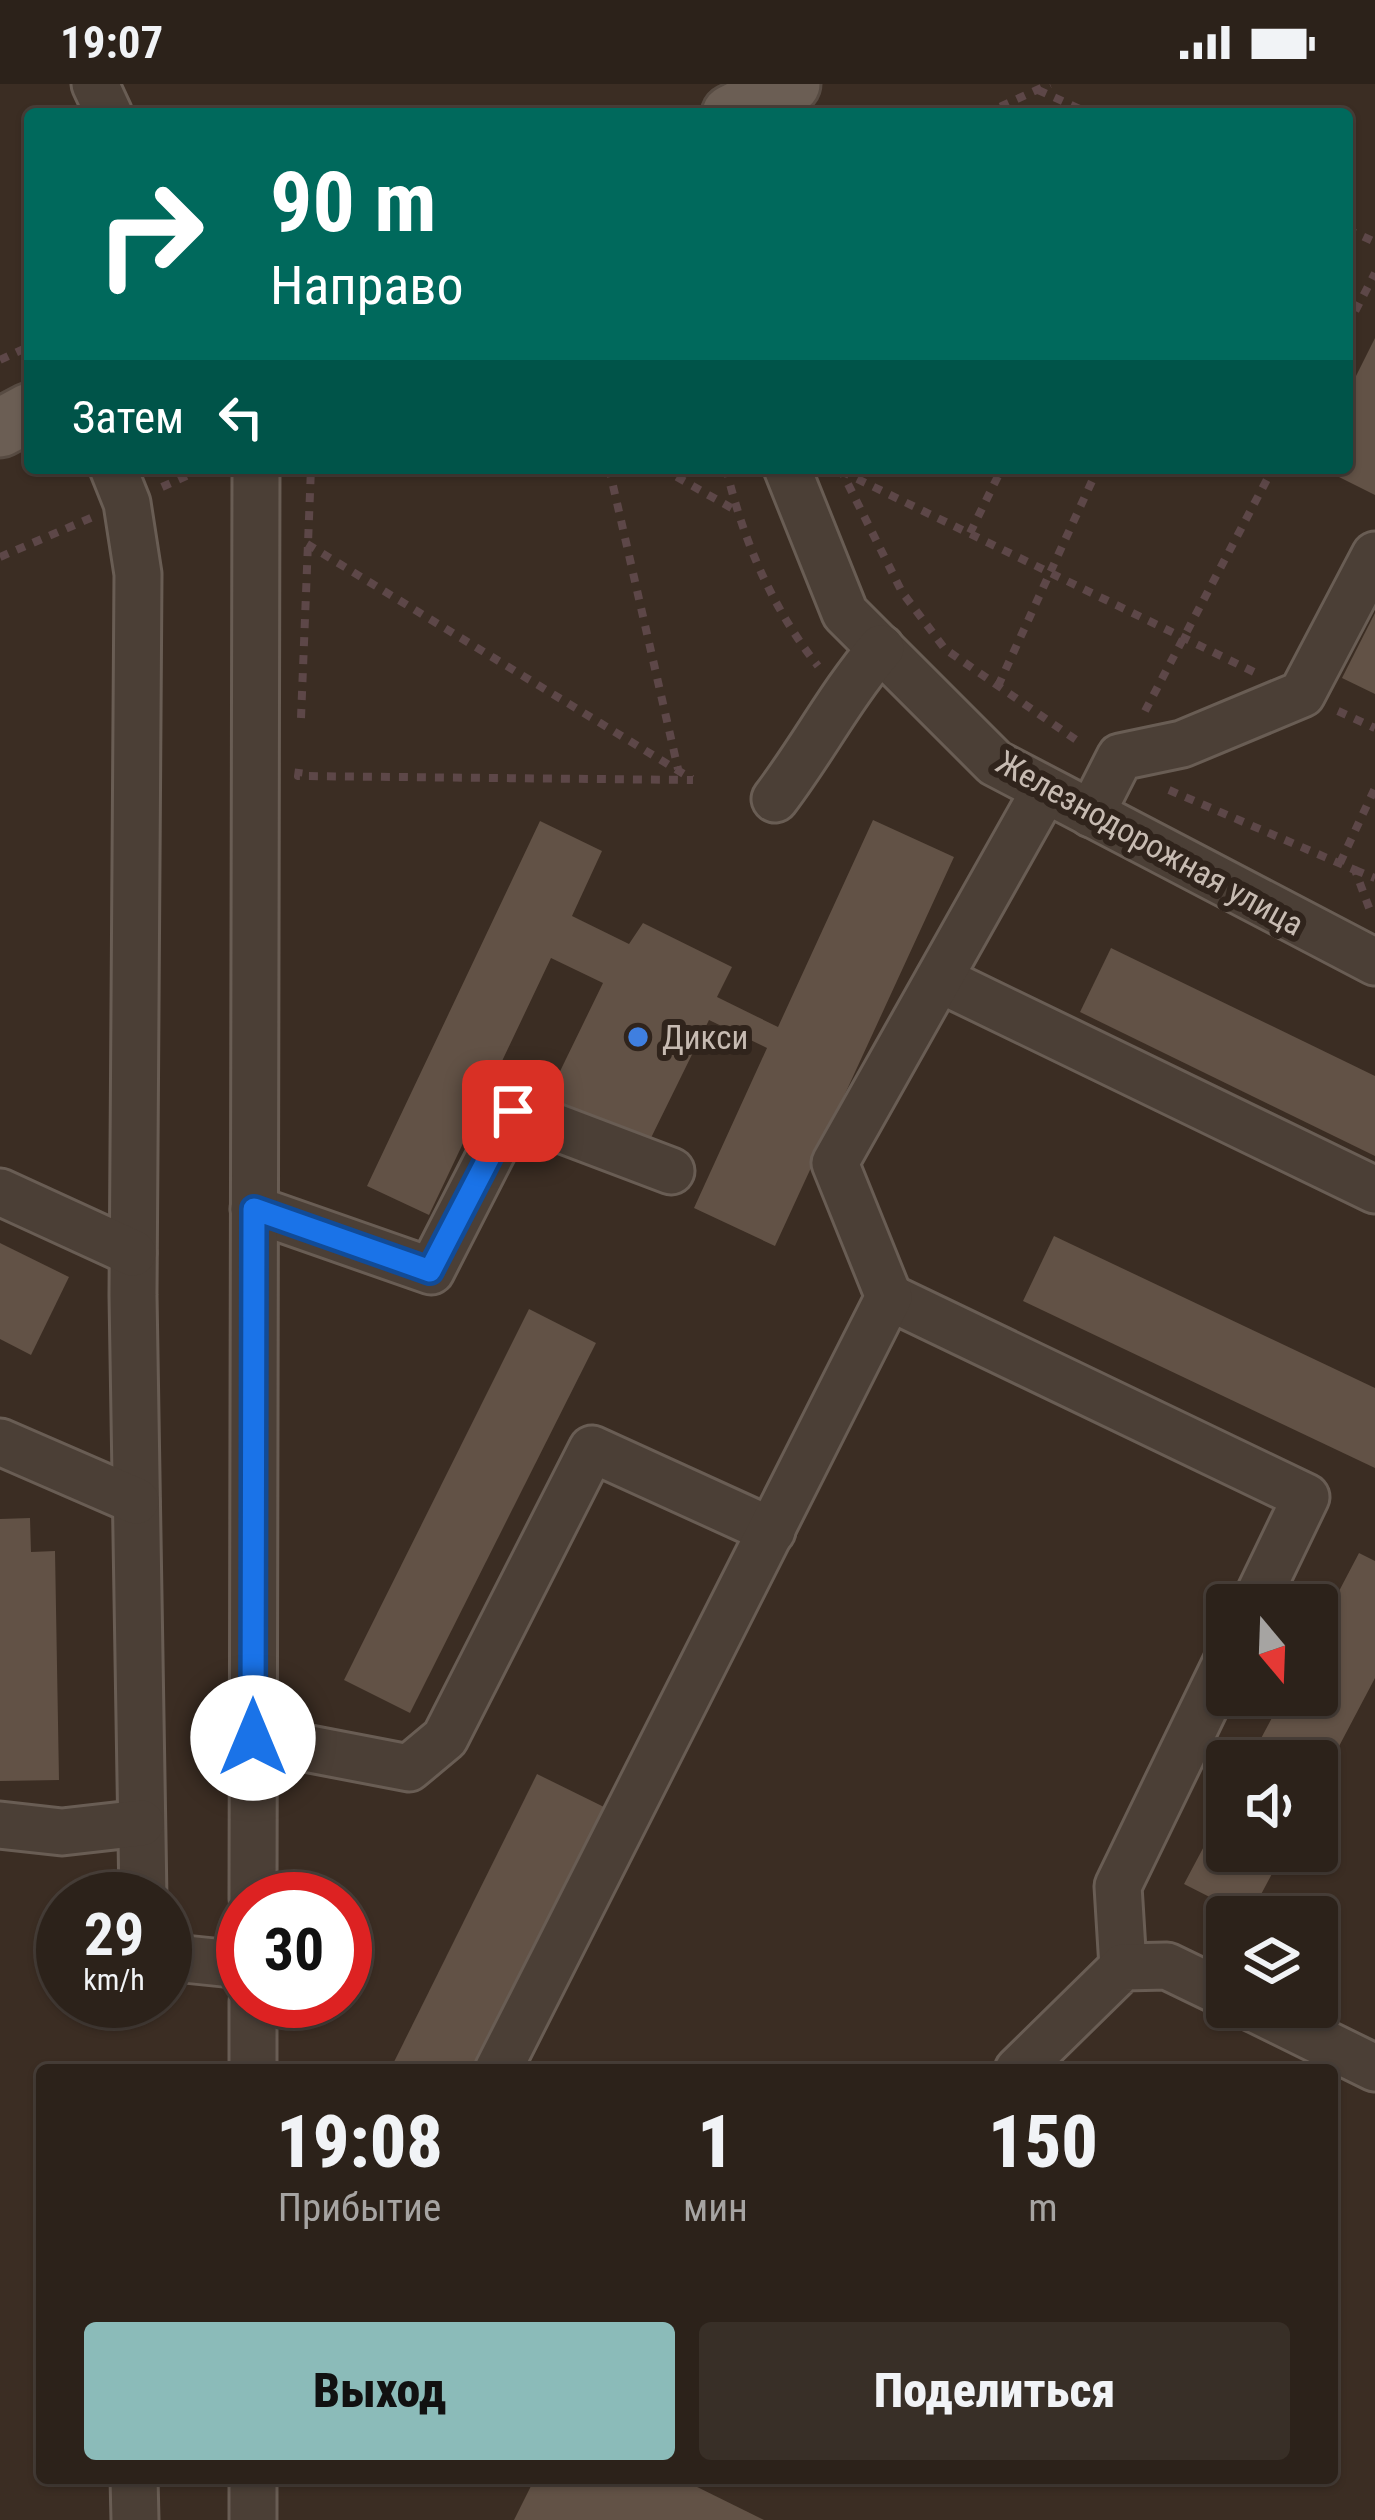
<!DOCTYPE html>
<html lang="ru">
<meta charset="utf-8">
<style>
body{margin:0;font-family:"Roboto Condensed",sans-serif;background:#382f27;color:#f1f3f6;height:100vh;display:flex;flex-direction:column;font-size:45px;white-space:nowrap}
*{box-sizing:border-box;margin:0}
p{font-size:39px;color:#a6a4a2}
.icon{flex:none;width:66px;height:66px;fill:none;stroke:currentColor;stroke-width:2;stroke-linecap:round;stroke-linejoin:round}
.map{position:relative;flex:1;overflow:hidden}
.panel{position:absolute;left:36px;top:1980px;width:1302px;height:420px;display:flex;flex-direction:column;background:#2c221a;border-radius:12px;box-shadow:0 3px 9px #0004,0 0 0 3px #483f39}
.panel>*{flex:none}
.banner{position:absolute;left:24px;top:24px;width:1329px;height:366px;border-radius:12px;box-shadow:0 3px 9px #0004,0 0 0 3px #483f39;background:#00695c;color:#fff;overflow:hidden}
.needle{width:78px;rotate:161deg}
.tools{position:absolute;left:1206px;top:1500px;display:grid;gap:24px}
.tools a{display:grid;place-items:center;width:132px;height:132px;border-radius:12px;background:#2c221a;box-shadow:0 3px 9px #0004,0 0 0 3px #483f39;font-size:60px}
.speed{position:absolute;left:36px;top:1788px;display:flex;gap:24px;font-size:60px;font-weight:700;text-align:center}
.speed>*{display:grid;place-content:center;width:156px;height:156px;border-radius:50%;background:#2c221a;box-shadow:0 3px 9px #0004,0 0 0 3px #483f39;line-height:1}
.speed small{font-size:30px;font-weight:400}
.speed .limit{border:18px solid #d22;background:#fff;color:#111}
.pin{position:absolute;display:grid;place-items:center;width:102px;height:102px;color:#fff;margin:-51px;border-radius:24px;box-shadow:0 6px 18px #0006}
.me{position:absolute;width:132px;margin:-66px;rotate:0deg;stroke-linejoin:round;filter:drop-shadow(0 0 9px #0008)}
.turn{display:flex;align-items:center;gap:42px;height:252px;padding:0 48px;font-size:54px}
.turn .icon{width:156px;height:156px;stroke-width:2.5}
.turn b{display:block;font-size:84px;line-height:102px}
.then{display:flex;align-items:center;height:114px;padding:0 48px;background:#0003;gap:24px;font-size:45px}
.eta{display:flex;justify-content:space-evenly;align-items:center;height:204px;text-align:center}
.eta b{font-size:72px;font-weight:800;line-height:84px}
.cta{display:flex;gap:24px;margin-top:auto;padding:24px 48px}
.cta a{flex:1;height:138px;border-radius:12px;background:#8bbbb9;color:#111;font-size:48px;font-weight:800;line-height:138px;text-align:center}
.cta a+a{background:#382f27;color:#f1f3f6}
.status{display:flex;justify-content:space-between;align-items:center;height:84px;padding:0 60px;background:#2c221a;direction:ltr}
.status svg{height:33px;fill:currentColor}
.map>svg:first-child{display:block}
.building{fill:#625246}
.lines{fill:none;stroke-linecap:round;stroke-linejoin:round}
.minor-casing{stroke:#695d54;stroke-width:51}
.major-casing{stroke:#574b42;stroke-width:63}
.path{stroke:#5d4748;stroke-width:8;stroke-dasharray:9 9;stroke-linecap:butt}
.minor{stroke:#4b3f36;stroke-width:45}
.major{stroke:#6b5e54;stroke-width:57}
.route-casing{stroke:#114b97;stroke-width:30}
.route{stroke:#1a73e8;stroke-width:21}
.shop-dot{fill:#3f7fe0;stroke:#30241c;stroke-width:4.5}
.labels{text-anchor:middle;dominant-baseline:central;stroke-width:12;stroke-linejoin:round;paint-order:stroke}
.street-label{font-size:33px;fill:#c7bbb2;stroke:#30241c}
.poi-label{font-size:33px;fill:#c7bbb2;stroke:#30241c;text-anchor:start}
</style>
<div class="status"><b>19:07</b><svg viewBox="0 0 49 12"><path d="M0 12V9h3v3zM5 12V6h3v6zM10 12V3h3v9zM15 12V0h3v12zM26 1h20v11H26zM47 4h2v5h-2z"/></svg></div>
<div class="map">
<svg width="1375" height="2436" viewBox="0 0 1375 2436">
<rect width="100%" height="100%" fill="#3b2d23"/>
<g class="building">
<polygon points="1375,254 1375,411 1321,384 1347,384 1347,310"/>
<polygon points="1375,529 1375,610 1342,594"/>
<polygon points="873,736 954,773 775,1162 694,1124 767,964 709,936 647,1062 547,1014 603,899 551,874 429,1131 367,1102 540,737 602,767 572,832 629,860 643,839 732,883 717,913 778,943"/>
<polygon points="1111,864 1375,992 1375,1072 1080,928"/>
<polygon points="1054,1152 1375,1304 1375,1384 1023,1217"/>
<polygon points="0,1159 69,1193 31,1271 0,1255"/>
<polygon points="529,1225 596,1259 410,1629 344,1596"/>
<polygon points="30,1434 31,1468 55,1467 59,1696 0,1697 0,1435"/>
<polygon points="1359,1469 1375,1477 1375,1594 1317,1704 1317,1677 1249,1677 1284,1611 1317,1611 1317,1549"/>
<polygon points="537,1690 604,1723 475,1986 390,1986"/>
<polygon points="1227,1719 1227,1767 1284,1767 1249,1833 1184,1800"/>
<polygon points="535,2394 679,2394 764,2436 514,2436"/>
</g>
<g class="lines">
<defs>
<g id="minor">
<polyline points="95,0 109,30"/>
<polyline points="113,384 127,419 138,490 133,1211 143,1815"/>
<polyline points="787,384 845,529 995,679 1375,878"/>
<path d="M775 715C813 665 840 612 881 564"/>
<polyline points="1091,730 1120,673 1182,660 1302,610 1375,471"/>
<polyline points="939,895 1375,1106"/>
<polyline points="0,1108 133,1169"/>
<polyline points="254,1125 431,1187 513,1027 671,1087"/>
<polyline points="889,1213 1306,1413 1254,1521"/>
<polyline points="0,1358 136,1417"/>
<polyline points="253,1654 409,1684 445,1654 592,1365 772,1447"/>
<polyline points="0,1741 62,1748 141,1739"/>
<polyline points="253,1815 256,384"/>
<polyline points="165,1873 243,1881"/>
<polyline points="1123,1883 1118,1802 1227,1577"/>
<polyline points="1251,1923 1375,1984"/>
<polyline points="253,1986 253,1917"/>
<polyline points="498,1986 889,1213 835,1079 1045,706"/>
<polyline points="1018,1986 1123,1883 1167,1882 1227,1911"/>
<polyline points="134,2394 135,2436"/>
<polyline points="253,2436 253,2394"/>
</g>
<g id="major">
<polyline points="731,30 791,0"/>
<polyline points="0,344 30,328"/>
</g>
</defs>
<use href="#minor" class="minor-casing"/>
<use href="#major" class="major-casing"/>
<g class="path">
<polyline points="1038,6 1091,30"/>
<polyline points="984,30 1050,0"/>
<polyline points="1347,145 1375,158"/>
<polyline points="1347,243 1375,189"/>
<polyline points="0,276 30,262"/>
<polyline points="609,384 678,685"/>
<polyline points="661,384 735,426"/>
<path d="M726 384C743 456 772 524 818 582"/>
<polyline points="840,384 902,508 945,565 1082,660"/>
<polyline points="841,387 1254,588"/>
<polyline points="162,403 204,384"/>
<polyline points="970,449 1002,384"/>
<polyline points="307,460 692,695"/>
<polyline points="0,473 93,433"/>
<polyline points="998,602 1098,384"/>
<polyline points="1145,627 1273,384"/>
<polyline points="1338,627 1375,644"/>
<polyline points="301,634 311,384"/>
<polyline points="299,685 298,692 693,696"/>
<polyline points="1169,706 1355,786 1371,829"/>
<polyline points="1340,779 1375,704"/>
<polyline points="1355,786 1375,794"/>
</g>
<use href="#minor" class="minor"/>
<use href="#major" class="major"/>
</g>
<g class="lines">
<defs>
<polyline id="route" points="253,1654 254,1125 430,1187 513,1027"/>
</defs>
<use href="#route" class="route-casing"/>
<use href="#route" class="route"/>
</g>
<circle class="shop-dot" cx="638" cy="953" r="12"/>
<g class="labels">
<g class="street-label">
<text transform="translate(1150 759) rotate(29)">Железнодорожная улица</text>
</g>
<g class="poi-label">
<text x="662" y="953">Дикси</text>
</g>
</g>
</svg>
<div class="tools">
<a><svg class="needle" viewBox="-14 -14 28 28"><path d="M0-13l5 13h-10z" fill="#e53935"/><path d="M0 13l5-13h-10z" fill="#a6a4a2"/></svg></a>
<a><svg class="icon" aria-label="sound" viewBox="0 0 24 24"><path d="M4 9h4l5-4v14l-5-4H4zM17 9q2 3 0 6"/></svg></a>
<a><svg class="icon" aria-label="layers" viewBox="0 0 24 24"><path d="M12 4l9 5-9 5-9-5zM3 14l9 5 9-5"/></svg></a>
</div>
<div class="speed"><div>29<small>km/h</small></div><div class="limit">30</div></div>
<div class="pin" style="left:513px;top:1027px;background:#d93025"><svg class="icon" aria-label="arrive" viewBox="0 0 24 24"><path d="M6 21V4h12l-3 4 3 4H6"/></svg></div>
<svg class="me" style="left:253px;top:1654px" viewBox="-20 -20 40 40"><circle r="19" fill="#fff"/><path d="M0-13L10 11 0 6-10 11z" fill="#1a73e8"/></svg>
<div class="banner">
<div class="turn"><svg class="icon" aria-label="right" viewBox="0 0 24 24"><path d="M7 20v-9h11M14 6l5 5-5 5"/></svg><div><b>90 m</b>Направо</div></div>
<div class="then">Затем<svg class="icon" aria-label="left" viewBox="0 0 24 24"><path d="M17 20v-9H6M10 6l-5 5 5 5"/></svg></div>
</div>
<section class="panel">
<div class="eta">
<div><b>19:08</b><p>Прибытие</p></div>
<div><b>1</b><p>мин</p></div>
<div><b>150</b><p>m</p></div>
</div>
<div class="cta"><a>Выход</a><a>Поделиться</a></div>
</section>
</div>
